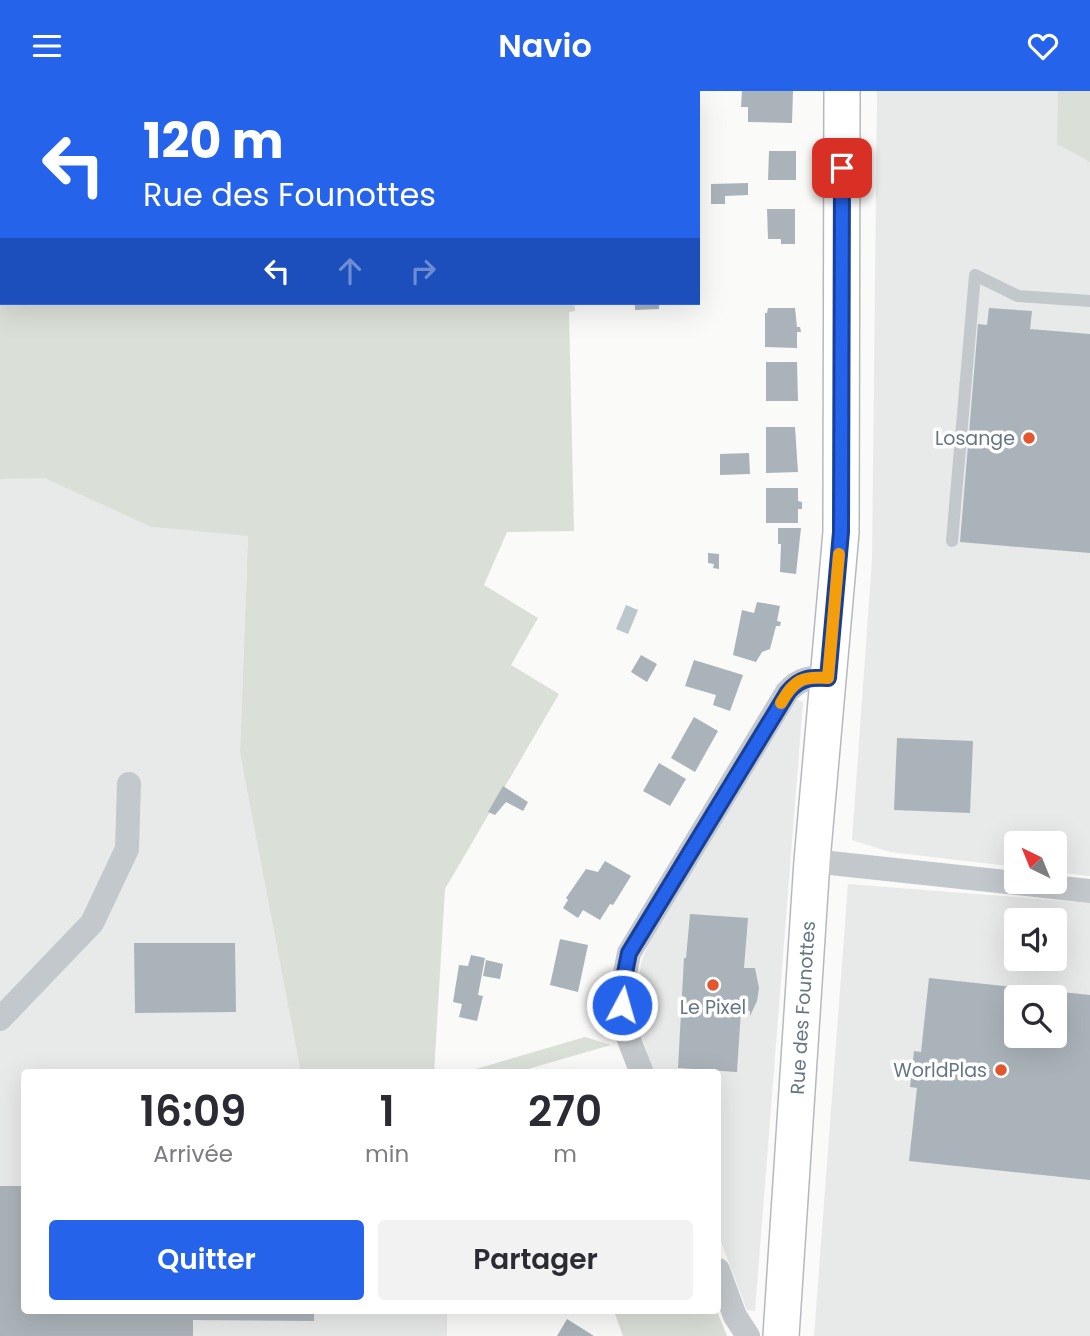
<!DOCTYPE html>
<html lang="fr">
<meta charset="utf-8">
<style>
body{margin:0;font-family:Poppins,sans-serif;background:#f2f2f3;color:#2b2b33;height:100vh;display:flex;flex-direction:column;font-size:26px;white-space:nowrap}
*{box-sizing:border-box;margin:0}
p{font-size:23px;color:#7c7c81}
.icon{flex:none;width:38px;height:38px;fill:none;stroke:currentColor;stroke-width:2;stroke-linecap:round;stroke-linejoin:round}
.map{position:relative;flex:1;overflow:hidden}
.sheet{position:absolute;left:21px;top:978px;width:700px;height:245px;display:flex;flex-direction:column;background:#fff;border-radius:7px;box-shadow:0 7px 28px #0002}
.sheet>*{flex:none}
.hud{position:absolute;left:0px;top:0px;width:700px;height:214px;box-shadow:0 7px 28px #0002;background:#2563eb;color:#fff;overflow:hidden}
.needle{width:46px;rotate:317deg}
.tools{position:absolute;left:1004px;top:740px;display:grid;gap:14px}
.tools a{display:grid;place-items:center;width:63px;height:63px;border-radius:7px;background:#fff;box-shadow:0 7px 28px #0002;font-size:35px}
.pin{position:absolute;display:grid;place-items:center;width:60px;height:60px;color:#fff;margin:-30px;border-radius:14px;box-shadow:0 4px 10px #0006}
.me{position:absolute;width:77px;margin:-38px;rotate:6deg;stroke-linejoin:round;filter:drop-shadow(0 0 5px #0008)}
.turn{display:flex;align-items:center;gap:24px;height:147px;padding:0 28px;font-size:32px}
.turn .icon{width:91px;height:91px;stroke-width:2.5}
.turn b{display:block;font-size:49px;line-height:60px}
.lanes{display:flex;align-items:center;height:66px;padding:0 28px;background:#0003;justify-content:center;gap:35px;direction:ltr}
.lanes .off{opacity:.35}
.eta{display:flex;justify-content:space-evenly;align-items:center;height:119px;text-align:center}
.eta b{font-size:42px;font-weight:600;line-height:49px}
.button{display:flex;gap:14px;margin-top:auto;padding:14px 28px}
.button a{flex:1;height:80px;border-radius:7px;background:#2563eb;color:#fff;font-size:28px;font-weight:600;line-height:80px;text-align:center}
.button a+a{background:#f2f2f3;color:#2b2b33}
header{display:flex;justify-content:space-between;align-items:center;height:91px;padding:0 28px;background:#2563eb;color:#fff;font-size:32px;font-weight:600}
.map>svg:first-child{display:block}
.built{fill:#e8e9e9;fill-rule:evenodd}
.green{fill:#dadfd7}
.water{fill:#bbc7cb}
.building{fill:#aab3b9;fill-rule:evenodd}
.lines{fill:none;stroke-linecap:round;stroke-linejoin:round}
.secondary-casing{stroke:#b3babf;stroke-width:38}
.lane{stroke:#c3c8cc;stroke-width:12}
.street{stroke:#c3c8cc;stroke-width:24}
.secondary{stroke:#fff;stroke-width:35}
.route-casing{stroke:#184099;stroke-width:18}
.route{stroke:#2563eb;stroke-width:12}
.slow{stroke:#f59e0b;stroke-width:12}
.poi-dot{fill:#e4572e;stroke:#fff;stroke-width:2.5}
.labels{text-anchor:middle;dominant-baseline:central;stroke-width:7;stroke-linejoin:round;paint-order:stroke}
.poi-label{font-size:19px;fill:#657683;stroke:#fff;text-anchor:end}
.street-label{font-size:19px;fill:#657683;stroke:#fff}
</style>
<header><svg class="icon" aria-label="menu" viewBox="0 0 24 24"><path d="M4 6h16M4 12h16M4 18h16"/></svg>Navio<svg class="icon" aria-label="heart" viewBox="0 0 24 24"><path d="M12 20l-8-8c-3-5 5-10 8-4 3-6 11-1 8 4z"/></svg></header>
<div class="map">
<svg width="1090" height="1245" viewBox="0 0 1090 1245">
<rect width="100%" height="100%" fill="#fafaf8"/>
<g class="built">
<polygon points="877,0 1090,0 1090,785 1055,781 1055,752 1017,752 1017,776 890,761 852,749 872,468"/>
<polygon points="44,386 151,436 248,445 240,661 334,982 24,982 24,1220 447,1220 447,1245 0,1245 0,388"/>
<polygon points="796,608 803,611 755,1220 747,1219 718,1143 718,982 655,982 638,935 636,902 642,869 648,854"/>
<path d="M848 793 1090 812V1245H814ZM1017 830H1055V868H1017ZM1017 906H1055V945H1017Z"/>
</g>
<g class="green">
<polygon points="0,0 620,0 2,2 2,212 574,212 575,220 569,221 574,440 507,441 484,494 538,527 511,574 559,603 445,798 434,982 301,981 240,661 248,445 151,436 45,387 0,388"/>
<polygon points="1058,0 1090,0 1090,71 1057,53"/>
<polygon points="585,946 611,954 514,982 462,982"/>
<polygon points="614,1220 717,1220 727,1245 623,1245"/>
</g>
<polygon class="water" points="626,514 638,519 628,543 616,538"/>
<g class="building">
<polygon points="742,0 793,0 792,32 748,31 748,16 741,16"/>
<polygon points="769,60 796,60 796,89 768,89"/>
<polygon points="748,92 748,104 725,105 725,113 711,113 711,93"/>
<polygon points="767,118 795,118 795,153 781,153 781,148 768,148"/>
<polygon points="635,212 659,212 659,218 635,219"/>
<polygon points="768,217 795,217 797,236 800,236 801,241 797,241 797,257 765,256 765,222 767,222"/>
<polygon points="989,217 1032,220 1030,238 1090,243 1090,462 960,451 978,233 987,234"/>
<polygon points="766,271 797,271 798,310 766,310"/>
<polygon points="766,336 795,336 798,381 766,382"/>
<polygon points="749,362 750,383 720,384 720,363"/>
<polygon points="766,397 798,397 798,410 802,411 802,418 798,418 798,432 766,432"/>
<polygon points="778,437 801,437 796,483 780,481 781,453 778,453"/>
<polygon points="708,462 719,463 719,478 713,477 714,473 708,472"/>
<polygon points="757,511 780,515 777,530 781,531 780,535 776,535 770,558 762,561 756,571 733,564 742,519 754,522"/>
<polygon points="641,564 657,573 647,591 631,581"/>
<polygon points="694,569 743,584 730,620 713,614 716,604 685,595"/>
<polygon points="694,626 718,640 695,681 671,667"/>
<polygon points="897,647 973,650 970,722 894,719"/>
<polygon points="659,672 686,688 670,715 643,700"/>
<polygon points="503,695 528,711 523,720 506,711 495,724 488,721"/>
<polygon points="605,770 631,785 613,814 610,813 600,829 583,819 578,827 563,817 568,809 566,807 586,778 598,781"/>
<polygon points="690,823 748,827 744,877 755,877 759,897 757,910 750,925 750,920 741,919 737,981 678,977 684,867 686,867"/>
<polygon points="560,848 588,854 578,901 550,894"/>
<polygon points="134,852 235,852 236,921 135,922"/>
<polygon points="471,864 485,867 478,904 483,905 477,930 459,926 462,913 453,911 459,874 468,875"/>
<polygon points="486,869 503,873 500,888 483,885"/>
<path d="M929 887 1090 904V1089L909 1070 917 997 910 996 914 960 921 961ZM1017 906H1055V945H1017Z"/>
<polygon points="0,1095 24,1095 24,1220 314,1220 314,1230 193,1229 193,1245 0,1245"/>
<polygon points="567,1228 594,1245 557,1245"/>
</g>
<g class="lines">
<defs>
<g id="secondary">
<path id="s1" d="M781 1245 812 770 841 441 842 0"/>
</g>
</defs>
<use href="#secondary" class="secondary-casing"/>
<polyline class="lane" points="952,450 975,184 1018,205 1090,210"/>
<g class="street">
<polyline points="812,770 1090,800"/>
<polyline points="0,928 92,832 127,758 129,693"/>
<path d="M642 982 622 931V897L629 862 787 601C800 587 810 586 828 587"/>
<polyline points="718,1179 735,1225 748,1245"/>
</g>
<use href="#secondary" class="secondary"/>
</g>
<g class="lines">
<defs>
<path id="route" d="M622 914V897L629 862 788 601C800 587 810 586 828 587L841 441 842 77"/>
</defs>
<use href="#route" class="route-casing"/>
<use href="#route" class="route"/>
<path class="slow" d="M781 612C794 589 802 585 828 587L839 463"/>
</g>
<g class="poi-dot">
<circle cx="1029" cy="347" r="7"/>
<circle cx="713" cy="894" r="7"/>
<circle cx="1001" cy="979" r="7"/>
</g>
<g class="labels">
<g class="poi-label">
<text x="1015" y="347">Losange</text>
<text x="713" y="916" text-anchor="middle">Le Pixel</text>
<text x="987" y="979">WorldPlas</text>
</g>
<g class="street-label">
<text stroke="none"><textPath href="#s1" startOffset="329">Rue des Founottes</textPath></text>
</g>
</g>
</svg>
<div class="tools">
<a><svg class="needle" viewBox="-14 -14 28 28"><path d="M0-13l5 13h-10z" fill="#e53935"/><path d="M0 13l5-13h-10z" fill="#7c7c81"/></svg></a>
<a><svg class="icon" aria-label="sound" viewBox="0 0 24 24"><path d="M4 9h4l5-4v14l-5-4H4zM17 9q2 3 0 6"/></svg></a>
<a><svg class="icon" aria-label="search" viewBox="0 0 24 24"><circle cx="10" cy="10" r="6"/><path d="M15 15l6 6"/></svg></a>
</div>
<div class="pin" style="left:842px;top:77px;background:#d93025"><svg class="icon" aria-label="arrive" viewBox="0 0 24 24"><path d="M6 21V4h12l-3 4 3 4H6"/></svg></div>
<svg class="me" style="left:622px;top:914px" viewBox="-20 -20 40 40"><circle r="17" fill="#2563eb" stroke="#fff" stroke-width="3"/><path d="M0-11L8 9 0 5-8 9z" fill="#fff"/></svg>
<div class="hud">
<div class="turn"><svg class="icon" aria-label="left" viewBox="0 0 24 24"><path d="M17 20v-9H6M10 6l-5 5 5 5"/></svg><div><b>120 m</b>Rue des Founottes</div></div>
<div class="lanes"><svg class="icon" aria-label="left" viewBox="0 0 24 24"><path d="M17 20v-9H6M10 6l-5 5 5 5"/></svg><svg class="icon off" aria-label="ahead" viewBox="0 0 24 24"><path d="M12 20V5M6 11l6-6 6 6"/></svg><svg class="icon off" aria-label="right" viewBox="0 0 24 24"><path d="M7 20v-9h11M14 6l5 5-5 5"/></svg></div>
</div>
<section class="sheet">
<div class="eta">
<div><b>16:09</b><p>Arrivée</p></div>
<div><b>1</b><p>min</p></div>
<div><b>270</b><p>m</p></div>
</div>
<div class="button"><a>Quitter</a><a>Partager</a></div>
</section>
</div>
